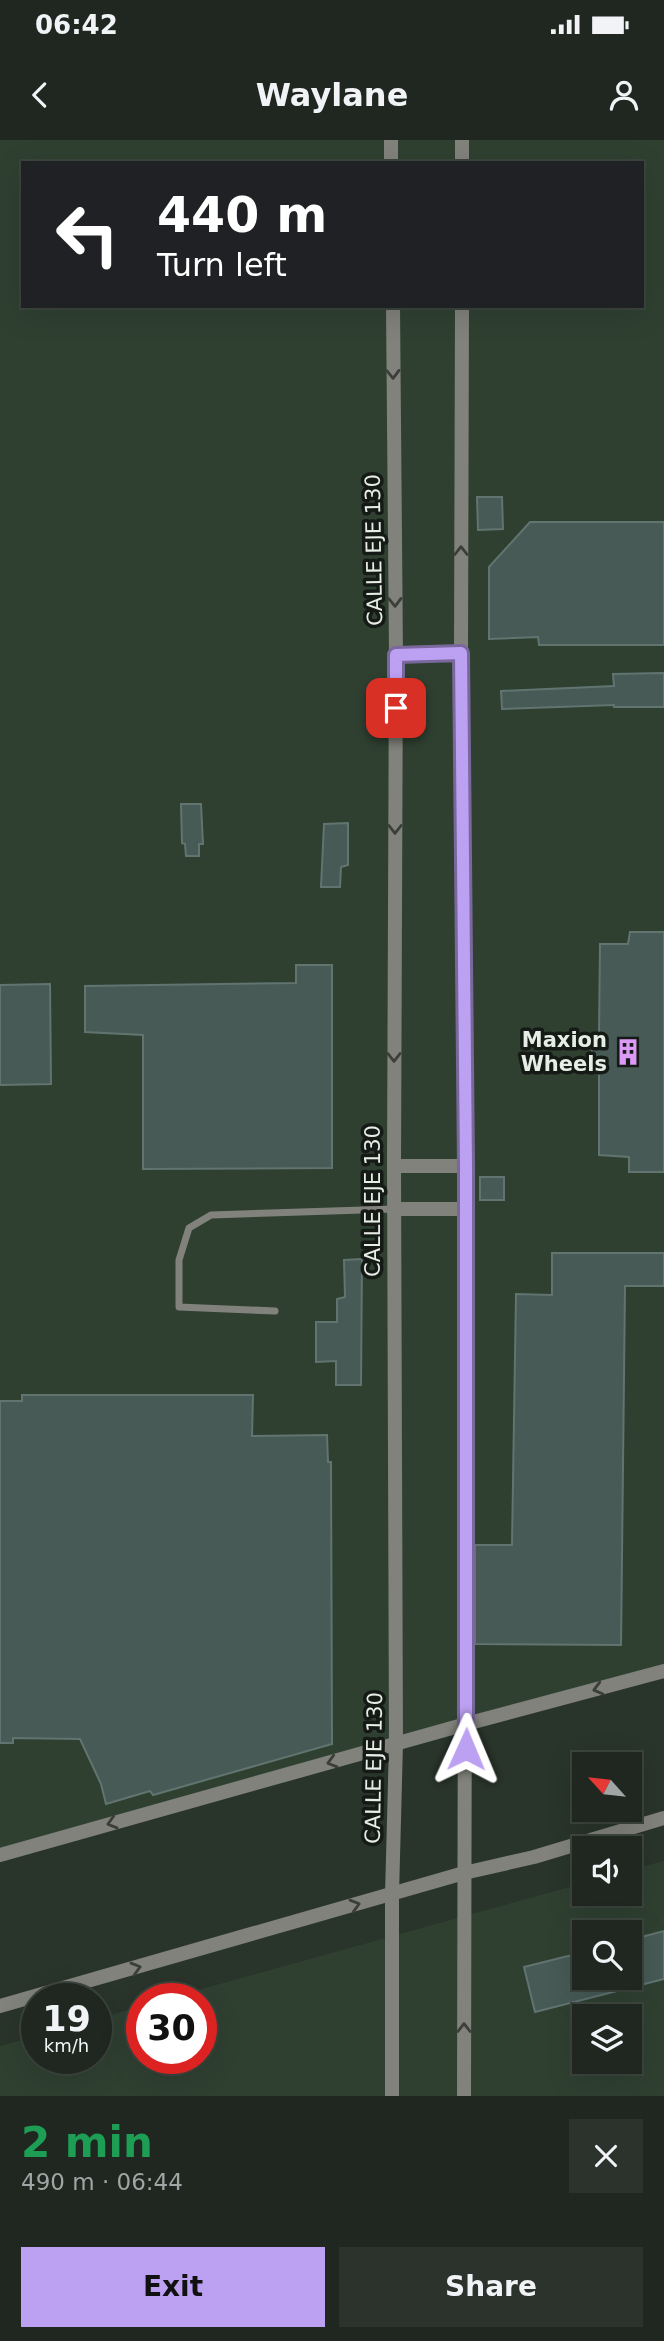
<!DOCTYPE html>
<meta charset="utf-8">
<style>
body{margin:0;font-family:"DejaVu Sans",sans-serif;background:#2c332d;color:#f1f3f6;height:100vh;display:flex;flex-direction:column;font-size:26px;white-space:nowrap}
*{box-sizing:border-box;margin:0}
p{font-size:23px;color:#a1a5a5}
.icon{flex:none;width:38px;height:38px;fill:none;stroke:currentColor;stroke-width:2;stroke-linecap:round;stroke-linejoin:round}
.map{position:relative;height:1956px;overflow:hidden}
.drawer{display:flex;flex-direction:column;background:#1f2720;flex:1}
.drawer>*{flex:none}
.top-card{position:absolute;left:21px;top:21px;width:623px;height:147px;border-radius:0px;box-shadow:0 7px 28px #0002,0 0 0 2px #3c443e;background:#202124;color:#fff;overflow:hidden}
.needle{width:46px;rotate:297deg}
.fabs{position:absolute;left:572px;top:1612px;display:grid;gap:14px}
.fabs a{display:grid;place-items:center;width:70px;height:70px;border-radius:0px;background:#1f2720;box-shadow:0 7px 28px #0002,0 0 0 2px #3c443e;font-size:35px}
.speed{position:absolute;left:21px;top:1843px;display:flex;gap:14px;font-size:35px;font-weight:700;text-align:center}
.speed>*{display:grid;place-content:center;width:91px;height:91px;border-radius:50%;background:#1f2720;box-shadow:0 7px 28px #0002,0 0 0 2px #3c443e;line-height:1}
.speed small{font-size:18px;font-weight:400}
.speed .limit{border:10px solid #d22;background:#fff;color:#111}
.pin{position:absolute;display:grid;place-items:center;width:60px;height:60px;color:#fff;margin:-30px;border-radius:14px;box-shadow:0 4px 10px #0006}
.me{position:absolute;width:77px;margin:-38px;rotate:1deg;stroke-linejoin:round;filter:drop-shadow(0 0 5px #0008)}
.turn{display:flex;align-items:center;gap:24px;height:147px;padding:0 21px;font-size:32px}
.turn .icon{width:91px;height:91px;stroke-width:2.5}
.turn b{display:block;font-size:49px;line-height:60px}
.round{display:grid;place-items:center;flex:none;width:74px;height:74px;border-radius:0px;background:#2c332d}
.summary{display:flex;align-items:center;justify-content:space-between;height:119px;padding:0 21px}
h1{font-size:42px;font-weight:800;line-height:52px;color:#1e9e55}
.primary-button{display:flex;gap:14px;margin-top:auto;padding:14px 21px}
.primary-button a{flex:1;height:80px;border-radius:0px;background:#bca0f2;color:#111;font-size:28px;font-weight:800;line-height:80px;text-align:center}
.primary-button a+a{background:#2c332d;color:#f1f3f6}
.status{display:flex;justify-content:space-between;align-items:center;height:49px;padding:0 35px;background:#1f2720;direction:ltr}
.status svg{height:19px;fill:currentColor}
header{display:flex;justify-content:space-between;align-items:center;height:91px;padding:0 21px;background:#1f2720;font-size:32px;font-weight:800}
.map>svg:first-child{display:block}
.built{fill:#2f4031;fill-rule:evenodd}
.building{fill:#475a56;stroke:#617470;stroke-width:2}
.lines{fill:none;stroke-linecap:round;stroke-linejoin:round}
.service{stroke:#81827b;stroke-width:7}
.minor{stroke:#81827b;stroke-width:14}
.tertiary{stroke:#81827b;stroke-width:14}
.oneway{stroke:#3b3e39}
.route-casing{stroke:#7a689d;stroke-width:18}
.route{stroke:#bca0f2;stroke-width:12}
.labels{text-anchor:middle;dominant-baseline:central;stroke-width:7;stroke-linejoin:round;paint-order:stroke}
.street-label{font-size:21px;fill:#e6ede6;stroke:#151a16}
.poi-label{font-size:21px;font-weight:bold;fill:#e6ede6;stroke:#151a16;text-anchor:end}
</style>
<div class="status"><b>06:42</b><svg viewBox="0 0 49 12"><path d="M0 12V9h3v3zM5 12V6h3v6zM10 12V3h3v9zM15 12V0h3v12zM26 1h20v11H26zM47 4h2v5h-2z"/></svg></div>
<header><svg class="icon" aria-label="back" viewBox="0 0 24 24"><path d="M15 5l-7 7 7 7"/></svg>Waylane<svg class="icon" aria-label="person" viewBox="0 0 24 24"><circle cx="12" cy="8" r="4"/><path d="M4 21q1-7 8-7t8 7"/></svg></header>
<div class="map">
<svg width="664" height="1956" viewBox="0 0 664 1956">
<rect width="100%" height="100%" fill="#29342a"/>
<g class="built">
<path d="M0 0H664V1536L0 1722ZM23 23H642V166H23Z"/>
<path d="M664 1721V1956H0V1906L37 1896V1918H96V1879L142 1866V1918H201V1858H169L584 1743V1754H630V1730ZM584 1792H630V1838H584ZM584 1876H630V1922H584Z"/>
</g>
<g class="building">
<polygon points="477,357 502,357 503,389 478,390"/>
<polygon points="530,382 664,382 664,505 539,505 538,497 489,499 489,427"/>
<polygon points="664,533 664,567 614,567 614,565 502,569 501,551 614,546 613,534"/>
<polygon points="181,664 201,664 203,704 199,704 199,716 186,716 185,704 182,703"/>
<polygon points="348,683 348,725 341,727 340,747 321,747 324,684"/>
<polygon points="630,792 664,792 664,1032 629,1032 629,1017 599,1015 599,928 592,928 592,896 599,895 600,804 628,804"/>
<polygon points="296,825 332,825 332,1028 143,1029 143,895 85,892 85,846 296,843"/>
<polygon points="50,844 51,944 0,945 0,845"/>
<rect x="480" y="1037" width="24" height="23"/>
<polygon points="552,1113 664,1113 664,1146 625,1146 621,1505 475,1504 475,1405 512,1405 516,1154 552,1155"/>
<polygon points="362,1119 361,1245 336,1245 336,1221 316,1222 316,1182 337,1182 337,1159 345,1157 344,1120"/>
<polygon points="22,1255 253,1255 252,1296 327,1295 328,1322 331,1322 332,1604 153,1655 150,1651 106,1664 101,1644 80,1599 13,1598 13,1603 0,1603 0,1261 22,1261"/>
<polygon points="664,1791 664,1839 535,1872 524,1827 584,1812 584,1838 630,1838 630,1800"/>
</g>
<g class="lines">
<polyline class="service" points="275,1171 179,1167 179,1120 189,1088 211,1075 394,1069"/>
<g class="minor">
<polyline points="391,0 391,23"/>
<polyline points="462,0 462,23"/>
<polyline points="462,166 461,513 466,1026 464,1956"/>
<polyline points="396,515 461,513"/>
<polyline points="394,1026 466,1026"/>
<polyline points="394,1069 465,1069"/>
<polyline points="392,1956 392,1755 396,1604 394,1026 396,515 393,166"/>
</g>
<g class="tertiary">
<polyline points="0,1715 466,1584 664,1531"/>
<polyline points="0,1866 464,1733 534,1717 664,1678"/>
</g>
</g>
<defs><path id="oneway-chevron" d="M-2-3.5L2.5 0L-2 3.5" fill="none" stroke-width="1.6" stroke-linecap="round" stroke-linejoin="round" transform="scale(1.75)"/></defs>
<g class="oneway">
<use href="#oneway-chevron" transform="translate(393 234) rotate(89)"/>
<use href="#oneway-chevron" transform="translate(461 411) rotate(-90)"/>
<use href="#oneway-chevron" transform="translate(395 462) rotate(89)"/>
<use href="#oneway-chevron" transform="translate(395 689) rotate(90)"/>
<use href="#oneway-chevron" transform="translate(394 917) rotate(90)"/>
<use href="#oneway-chevron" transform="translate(598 1549) rotate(165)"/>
<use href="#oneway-chevron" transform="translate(332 1622) rotate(164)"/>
<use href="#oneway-chevron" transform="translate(112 1683) rotate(164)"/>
<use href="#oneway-chevron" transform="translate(355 1765) rotate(-16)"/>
<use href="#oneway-chevron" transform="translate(136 1828) rotate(-16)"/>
<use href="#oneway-chevron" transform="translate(464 1888) rotate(-90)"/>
</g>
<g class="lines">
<defs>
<polyline id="route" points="396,568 396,515 461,513 466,1026 466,1609"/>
</defs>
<use href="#route" class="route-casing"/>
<use href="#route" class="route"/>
</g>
<defs>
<symbol id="building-bare" viewBox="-9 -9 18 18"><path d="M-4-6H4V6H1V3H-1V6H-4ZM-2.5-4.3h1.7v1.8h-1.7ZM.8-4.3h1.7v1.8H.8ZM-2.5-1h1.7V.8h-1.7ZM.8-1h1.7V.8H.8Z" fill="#da9af6" stroke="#151a16" stroke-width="2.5" paint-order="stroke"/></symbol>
</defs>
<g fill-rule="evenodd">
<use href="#building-bare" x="609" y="893" width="38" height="38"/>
</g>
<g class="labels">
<g class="street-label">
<text transform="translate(374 410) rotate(-91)">CALLE EJE 130</text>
<text transform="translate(373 1061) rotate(-90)">CALLE EJE 130</text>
<text transform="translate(374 1628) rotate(-89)">CALLE EJE 130</text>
</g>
<g class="poi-label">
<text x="607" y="900">Maxion<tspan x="607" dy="24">Wheels</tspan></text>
</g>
</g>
</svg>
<div class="fabs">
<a><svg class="needle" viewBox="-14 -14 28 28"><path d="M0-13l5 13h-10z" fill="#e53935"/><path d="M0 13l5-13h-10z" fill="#a1a5a5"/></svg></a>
<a><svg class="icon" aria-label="sound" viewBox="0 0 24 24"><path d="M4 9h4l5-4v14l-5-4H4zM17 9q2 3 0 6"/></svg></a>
<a><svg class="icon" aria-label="search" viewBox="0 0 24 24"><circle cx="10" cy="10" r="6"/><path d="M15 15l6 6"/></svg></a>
<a><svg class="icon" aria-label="layers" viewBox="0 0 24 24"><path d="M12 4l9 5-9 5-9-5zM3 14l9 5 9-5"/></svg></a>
</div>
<div class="speed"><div>19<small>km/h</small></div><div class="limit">30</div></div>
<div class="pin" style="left:396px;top:568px;background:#d93025"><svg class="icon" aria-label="arrive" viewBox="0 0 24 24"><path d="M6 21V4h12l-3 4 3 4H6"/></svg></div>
<svg class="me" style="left:466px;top:1609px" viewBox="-20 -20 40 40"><path d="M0-17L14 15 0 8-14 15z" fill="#bca0f2" stroke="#fff" stroke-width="4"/></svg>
<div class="top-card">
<div class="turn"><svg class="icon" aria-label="left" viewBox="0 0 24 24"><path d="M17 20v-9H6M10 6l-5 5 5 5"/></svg><div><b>440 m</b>Turn left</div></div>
</div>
</div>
<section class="drawer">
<div class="summary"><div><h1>2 min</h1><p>490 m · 06:44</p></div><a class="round"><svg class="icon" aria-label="close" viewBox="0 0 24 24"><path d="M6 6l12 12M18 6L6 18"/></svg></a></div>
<div class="primary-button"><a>Exit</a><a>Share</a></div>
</section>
